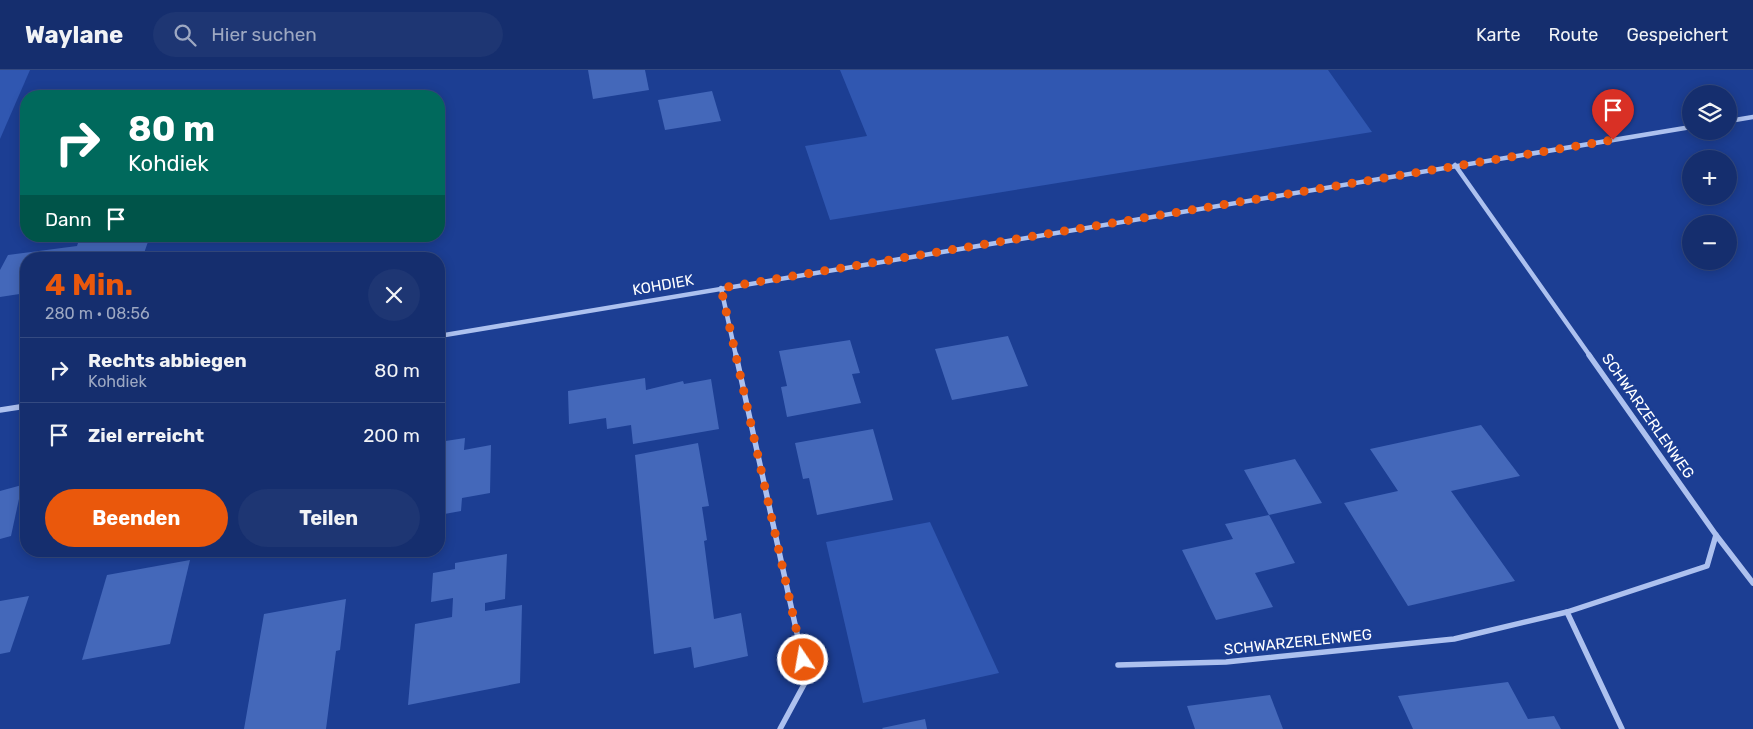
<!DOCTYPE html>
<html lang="de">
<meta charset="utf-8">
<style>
body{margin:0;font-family:Rubik,sans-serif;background:#1e3673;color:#f1f3f6;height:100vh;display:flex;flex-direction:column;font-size:19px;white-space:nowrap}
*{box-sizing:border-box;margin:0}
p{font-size:16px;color:#9da8c2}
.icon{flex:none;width:28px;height:28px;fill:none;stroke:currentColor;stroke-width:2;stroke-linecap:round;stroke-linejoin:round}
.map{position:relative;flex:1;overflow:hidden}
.sheet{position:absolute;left:20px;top:182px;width:425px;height:305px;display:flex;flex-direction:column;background:#152e6e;border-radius:20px;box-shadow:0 2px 12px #0003,0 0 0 1px #344a81}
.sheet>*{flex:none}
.guide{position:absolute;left:20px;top:20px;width:425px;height:152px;border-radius:20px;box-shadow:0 2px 12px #0003,0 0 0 1px #344a81;background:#00695c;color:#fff;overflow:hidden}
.fabs{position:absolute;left:1682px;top:15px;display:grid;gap:10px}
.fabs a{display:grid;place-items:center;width:55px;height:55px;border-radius:50%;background:#152e6e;box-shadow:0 2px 12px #0003,0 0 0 1px #344a81;font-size:25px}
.pin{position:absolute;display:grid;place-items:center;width:42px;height:42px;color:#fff;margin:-51px -21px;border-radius:50% 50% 50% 0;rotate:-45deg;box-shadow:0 0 5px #0007}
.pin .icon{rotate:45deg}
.me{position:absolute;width:55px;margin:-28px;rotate:348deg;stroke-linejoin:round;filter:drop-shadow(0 0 4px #0008)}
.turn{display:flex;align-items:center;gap:18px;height:105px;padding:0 25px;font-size:22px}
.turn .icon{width:65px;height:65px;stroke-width:2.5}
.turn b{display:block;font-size:35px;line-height:42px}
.then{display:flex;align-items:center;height:48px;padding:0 25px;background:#0003;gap:10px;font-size:19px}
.round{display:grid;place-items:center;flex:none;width:52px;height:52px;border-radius:26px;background:#1e3673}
.summary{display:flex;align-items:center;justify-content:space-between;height:85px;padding:0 25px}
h1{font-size:30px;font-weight:700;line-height:38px;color:#ea580c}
.button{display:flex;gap:10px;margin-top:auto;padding:10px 25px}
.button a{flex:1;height:58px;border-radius:30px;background:#ea580c;color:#fff;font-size:20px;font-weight:700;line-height:58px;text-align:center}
.button a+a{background:#1e3673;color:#f1f3f6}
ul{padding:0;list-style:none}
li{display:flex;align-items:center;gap:15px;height:65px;padding:0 25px;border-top:1px solid #344a81}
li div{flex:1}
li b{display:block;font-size:19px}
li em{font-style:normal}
header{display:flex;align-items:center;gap:30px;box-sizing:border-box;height:70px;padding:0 25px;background:#152e6e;border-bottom:1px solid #344a81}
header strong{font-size:24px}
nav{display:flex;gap:28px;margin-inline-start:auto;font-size:18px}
.search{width:350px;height:45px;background:#1e3673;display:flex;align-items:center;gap:12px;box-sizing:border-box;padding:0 18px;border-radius:28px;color:#9da8c2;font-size:19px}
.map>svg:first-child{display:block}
.green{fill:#3057b1}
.building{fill:#4468ba}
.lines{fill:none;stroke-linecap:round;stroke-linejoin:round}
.street-far1{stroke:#adc1ef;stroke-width:4.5}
.street{stroke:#adc1ef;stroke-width:5.5}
.route{stroke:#ea580c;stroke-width:9;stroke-dasharray:0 16.2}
.labels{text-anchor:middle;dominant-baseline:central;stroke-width:4.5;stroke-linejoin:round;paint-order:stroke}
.street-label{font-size:15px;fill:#fff;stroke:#1c3e93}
</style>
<header>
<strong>Waylane</strong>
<div class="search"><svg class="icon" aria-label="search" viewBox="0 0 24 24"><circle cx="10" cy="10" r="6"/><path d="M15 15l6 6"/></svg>Hier suchen</div>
<nav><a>Karte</a><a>Route</a><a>Gespeichert</a></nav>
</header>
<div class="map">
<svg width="1753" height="659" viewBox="0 0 1753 659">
<rect width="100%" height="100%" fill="#1c3e93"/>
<g class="green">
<polygon points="0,0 30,0 0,69"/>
<polygon points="840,0 1328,0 1372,62 830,150 805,76 867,66"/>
<polygon points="930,452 999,603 863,633 826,472"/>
</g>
<g class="building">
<polygon points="588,0 645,0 649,20 593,29"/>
<polygon points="712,21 721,51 665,60 658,30"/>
<polygon points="110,166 150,166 142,189 26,189 26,223 0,227 0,200 8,185 77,176 79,170"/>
<polygon points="1008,266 1028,316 952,330 935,279"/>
<polygon points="850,270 860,303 852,304 861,333 787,347 781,317 787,316 779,281"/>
<polygon points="645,308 646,320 683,311 684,314 711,309 719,359 633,374 631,355 607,359 606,348 569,354 568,321"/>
<polygon points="1481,355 1520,406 1451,421 1515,511 1408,536 1344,433 1398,421 1370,379"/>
<polygon points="873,359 893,430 817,445 809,408 803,409 795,373"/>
<polygon points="465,368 464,380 491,375 490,423 462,428 461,441 439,445 439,372"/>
<polygon points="698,373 709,436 702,437 707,470 704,471 714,549 741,543 748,586 694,598 691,577 654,584 635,385"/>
<polygon points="1295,389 1322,433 1269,445 1295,493 1255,503 1273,537 1216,550 1182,480 1233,469 1225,454 1269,445 1244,400"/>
<polygon points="22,415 11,466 0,469 0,421"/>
<polygon points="507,484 505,529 485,533 485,541 522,535 520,613 408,635 415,554 452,547 453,528 431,532 433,503 455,499 455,493"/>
<polygon points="190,490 170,574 82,590 107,505"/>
<polygon points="29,526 10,582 0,584 0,531"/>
<polygon points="346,529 340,580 336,581 326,659 244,659 264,544"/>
<polygon points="1508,612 1528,649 1554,646 1561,659 1413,659 1398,626"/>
<polygon points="1270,625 1283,659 1195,659 1187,636"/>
<polygon points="925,649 927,659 883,659 882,658"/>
</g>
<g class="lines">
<g class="street-far1">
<polyline points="1729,51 1753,47"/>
<polyline points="1455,95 1590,286"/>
<polyline points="721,218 736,286"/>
<polyline points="439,266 1691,57"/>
</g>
<g class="street">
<polyline points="736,285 807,609 780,659"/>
<polyline points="0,340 26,336"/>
<polyline points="1716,465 1753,513"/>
<polyline points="1567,542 1622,659"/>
<polyline points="1118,595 1226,592 1454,569 1567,542 1707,496 1716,465 1589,285"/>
</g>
</g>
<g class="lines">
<polyline class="route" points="803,590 721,218 1613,70"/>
</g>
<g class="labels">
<g class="street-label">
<text transform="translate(663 215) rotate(-10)">KOHDIEK</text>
<text transform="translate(1648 346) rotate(55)">SCHWARZERLENWEG</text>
<text transform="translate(1298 572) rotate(-6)">SCHWARZERLENWEG</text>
</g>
</g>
</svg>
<div class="fabs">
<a><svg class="icon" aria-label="layers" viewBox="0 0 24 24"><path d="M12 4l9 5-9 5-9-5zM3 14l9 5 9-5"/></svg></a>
<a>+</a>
<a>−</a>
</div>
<div class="pin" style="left:1613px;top:70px;background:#d93025"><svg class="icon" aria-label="arrive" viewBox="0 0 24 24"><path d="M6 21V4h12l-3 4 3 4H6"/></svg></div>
<svg class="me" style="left:803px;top:590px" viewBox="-20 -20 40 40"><circle r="17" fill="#ea580c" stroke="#fff" stroke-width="3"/><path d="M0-11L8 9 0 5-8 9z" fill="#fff"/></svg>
<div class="guide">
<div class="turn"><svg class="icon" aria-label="right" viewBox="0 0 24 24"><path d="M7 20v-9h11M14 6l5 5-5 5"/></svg><div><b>80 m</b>Kohdiek</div></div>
<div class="then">Dann<svg class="icon" aria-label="arrive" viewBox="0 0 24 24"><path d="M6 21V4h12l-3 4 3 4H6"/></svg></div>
</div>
<section class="sheet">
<div class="summary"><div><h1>4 Min.</h1><p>280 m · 08:56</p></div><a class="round"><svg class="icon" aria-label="close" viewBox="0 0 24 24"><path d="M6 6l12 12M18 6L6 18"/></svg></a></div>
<ul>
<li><svg class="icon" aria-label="right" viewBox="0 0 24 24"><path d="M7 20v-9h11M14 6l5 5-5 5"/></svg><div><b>Rechts abbiegen</b><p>Kohdiek</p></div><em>80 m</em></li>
<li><svg class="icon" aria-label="arrive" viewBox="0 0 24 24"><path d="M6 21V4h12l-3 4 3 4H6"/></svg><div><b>Ziel erreicht</b></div><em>200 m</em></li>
</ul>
<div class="button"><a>Beenden</a><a>Teilen</a></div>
</section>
</div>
